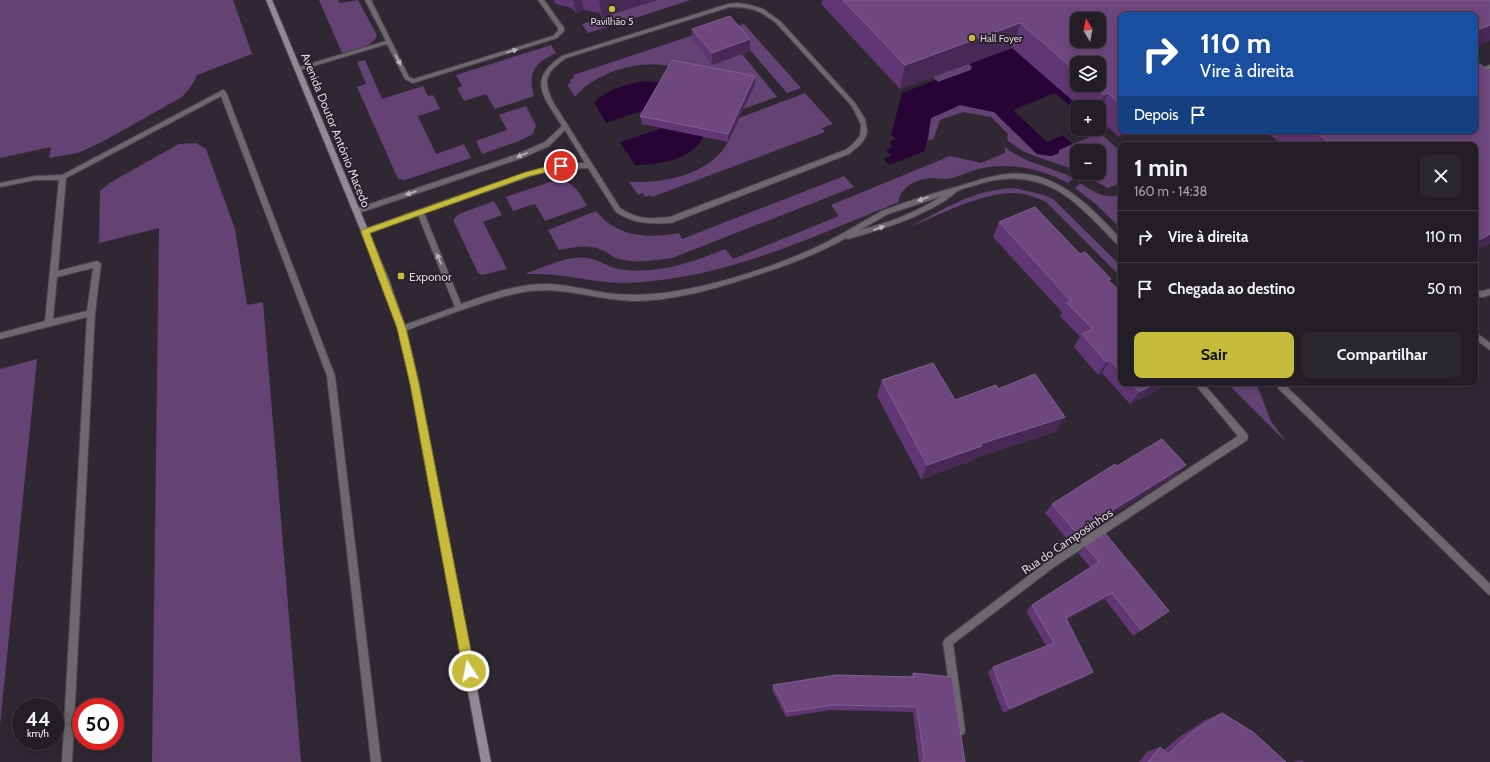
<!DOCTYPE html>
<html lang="pt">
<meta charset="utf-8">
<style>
body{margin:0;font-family:Cabin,sans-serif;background:#2b272e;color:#f1f3f6;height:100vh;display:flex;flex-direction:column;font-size:15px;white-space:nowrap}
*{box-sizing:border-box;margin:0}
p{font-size:13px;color:#a3a2a7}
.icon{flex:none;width:22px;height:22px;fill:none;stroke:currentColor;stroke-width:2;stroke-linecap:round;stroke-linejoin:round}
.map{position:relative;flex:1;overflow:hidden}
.side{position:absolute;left:1118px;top:142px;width:360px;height:244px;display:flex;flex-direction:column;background:#231e26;border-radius:8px;box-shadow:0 2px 10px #0003,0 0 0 1px #403c43}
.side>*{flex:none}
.banner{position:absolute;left:1118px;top:12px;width:360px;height:122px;border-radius:8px;box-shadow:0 2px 10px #0003,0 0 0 1px #403c43;background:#1a4fa0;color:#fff;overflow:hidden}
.needle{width:26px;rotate:350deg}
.controls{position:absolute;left:1070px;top:12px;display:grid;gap:8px}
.controls a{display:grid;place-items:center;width:36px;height:36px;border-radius:8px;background:#231e26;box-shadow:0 2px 10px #0003,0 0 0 1px #403c43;font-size:20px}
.speed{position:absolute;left:12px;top:698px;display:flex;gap:8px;font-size:20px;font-weight:700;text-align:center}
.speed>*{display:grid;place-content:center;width:52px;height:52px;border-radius:50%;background:#231e26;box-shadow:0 2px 10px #0003,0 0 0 1px #403c43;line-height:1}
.speed small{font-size:10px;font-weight:400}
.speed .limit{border:6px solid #d22;background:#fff;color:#111}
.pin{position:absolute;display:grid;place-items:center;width:34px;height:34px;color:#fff;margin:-17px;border:2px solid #fff;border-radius:50%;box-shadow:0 1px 4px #0007}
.me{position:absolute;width:44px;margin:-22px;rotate:349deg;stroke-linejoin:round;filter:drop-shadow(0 0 3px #0008)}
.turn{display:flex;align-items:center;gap:14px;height:84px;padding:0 16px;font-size:18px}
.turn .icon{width:52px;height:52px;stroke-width:2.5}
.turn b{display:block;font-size:28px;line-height:34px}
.then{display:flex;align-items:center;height:38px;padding:0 16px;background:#0003;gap:8px;font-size:15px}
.round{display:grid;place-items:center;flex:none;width:42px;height:42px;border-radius:8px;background:#2b272e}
.head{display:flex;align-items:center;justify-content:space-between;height:68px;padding:0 16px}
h1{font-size:24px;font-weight:800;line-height:30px}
.action{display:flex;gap:8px;margin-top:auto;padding:8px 16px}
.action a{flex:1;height:46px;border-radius:8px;background:#c7bb3c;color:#111;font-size:16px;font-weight:800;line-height:46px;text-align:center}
.action a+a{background:#2b272e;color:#f1f3f6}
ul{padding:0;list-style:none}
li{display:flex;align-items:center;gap:12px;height:52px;padding:0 16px;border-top:1px solid #403c43}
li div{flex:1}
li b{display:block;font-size:15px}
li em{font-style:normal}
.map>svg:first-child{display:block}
.green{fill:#644274}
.water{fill:#280436}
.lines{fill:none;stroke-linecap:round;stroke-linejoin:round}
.service-casing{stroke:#4b444e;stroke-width:2}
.minor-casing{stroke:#4b444e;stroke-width:2}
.secondary-casing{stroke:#4b444e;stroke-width:2}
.service{fill:#6c686e;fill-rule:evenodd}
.minor{fill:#6c686e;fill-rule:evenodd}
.secondary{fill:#908a94;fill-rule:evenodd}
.wall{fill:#613674;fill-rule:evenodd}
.shaded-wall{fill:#482955}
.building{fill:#6e477f;stroke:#805e8e;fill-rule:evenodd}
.oneway{fill:#bab6bc}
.route{fill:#c7bb3c;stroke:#817a27}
.poi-dot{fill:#c7bb3c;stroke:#261e29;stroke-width:1.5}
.labels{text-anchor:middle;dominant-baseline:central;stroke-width:3.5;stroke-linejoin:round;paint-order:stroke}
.far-poi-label{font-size:10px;fill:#dcd7de;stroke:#261e29}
.street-label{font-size:12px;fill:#dcd7de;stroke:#261e29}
.poi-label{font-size:12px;fill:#dcd7de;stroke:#261e29;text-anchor:start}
</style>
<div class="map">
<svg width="1490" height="762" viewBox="0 0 1490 762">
<rect width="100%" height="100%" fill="#2f2833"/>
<g class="green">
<polygon points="0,0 233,0 252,54 197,75 192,85 182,97 102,142 78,153 49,158 51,147 0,158"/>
<path d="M319 0H338L340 3 358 0 377 35C373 48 353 50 342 53Z"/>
<polygon points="657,0 691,0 588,33 582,24"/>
<polygon points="744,24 801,88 787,93 731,28"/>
<path d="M718 27 712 64 742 54 777 97 743 109C726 99 710 89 693 80 686 76 679 70 672 67 641 58 594 73 575 97L567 84 571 83 570 80 574 78 573 75Z"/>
<path d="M551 45 556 53C535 62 527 73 534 96L495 109 486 94 464 101 457 88 462 86 456 75Z"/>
<polygon points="365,60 382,99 423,86 428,96 433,95 440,109 418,116 436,154 464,144 471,158 405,180 398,179 357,87 366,84 357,62"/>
<polygon points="969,64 972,67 971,70 938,82 931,75 942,73"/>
<path d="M805 93 833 124 822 128 825 132 652 197 650 195 645 197 643 193 638 195 629 182C661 183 700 177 722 151 730 141 734 129 739 118Z"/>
<polygon points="960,105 994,112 1037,154 1051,156 1059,153 1058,150 1100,133 1121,152 1121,183 1108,188 1080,173 1099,173 1099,151 1077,151 1077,171 1032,155 1021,150 1007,140 1008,134 991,117 963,112 940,120 934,138 928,141 931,118"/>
<polygon points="526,106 536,125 533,134 519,141 482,154 476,141 507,130 499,115"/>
<polygon points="196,143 206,149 235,229 247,305 263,302 301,762 152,762 159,228 99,243 100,191 111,182 179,144"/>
<path d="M1005 147C1026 164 1051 167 1074 178L1068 183C1041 168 1009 162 978 169 969 171 961 176 952 178 946 180 938 178 931 178 918 179 899 187 899 202 809 238 724 280 625 283 604 283 585 279 564 276 552 274 538 274 525 274 542 268 569 255 587 258 598 259 608 267 619 269 655 275 692 263 725 249L733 259 839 216 831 205 950 156 981 163 1005 153Z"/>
<path d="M844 176 854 187 672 258C655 260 636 264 619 259 612 257 606 251 599 249 586 244 572 248 559 250L548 230 596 211C617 237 648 239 679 233L682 239Z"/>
<path d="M556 180C574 181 579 192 587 206L545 221 535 204 513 211 506 197Z"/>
<path d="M1080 183C1093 191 1106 201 1121 194V229L1097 205 1075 188Z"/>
<path d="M1014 188 1044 195 1053 199 1121 266V277L1046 202C1037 198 1026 193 1014 193 983 192 939 215 910 227 946 208 972 190 1014 188Z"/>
<polygon points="494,201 502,215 483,222 507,269 482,275 478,273 454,222 454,219 459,214"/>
<polygon points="37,359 0,725 0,369"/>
<polygon points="1227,383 1256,383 1271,421 1286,442"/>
</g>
<g class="water">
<polygon points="1019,45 1038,70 1080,107 1077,107 1077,112 1055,93 1013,110 1047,142 1063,135 1072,144 1059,150 1059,153 1051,156 1037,154 994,112 960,105 931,118 925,151 889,165 884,159 891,156 886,150 893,147 889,142 896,139 891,135 902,93 936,80 938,82 971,70 972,67 969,64"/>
<path d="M644 81 667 83 692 94 606 123 594 102C609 89 625 84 644 81Z"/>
<path d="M707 113C706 119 707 129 704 135 694 160 658 165 635 165L620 142Z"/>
</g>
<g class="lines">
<defs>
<g id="service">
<polygon points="365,0 371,0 409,77 414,79 553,36 558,31 558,28 538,0 544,0 564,28 564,31 557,38 413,83 405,79 387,44 300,70 296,70 296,68 386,41"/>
<path d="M738 3 750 5 763 9 780 21 855 103 865 119 867 131 866 136 862 143 849 154 671 223C650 224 634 224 616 212L588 168 563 169 540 173 424 213 461 304C490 294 519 283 549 284 569 285 587 290 606 293 621 295 636 295 652 294 704 290 775 267 823 244 843 234 863 221 884 210L893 207C914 199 935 193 956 187 998 174 1024 164 1064 188 1086 201 1103 221 1121 239V246L1118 245C1100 227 1082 206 1060 192 1033 176 1005 175 976 185 970 187 963 188 958 191 955 193 950 197 946 200 938 205 929 210 920 214 897 225 872 232 848 239L846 238C818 254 788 265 757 275 717 288 675 301 633 301 599 300 566 287 531 291 511 293 492 300 473 306 450 314 427 322 405 331H399L398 329 399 327 455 307 418 215 365 235 361 232 362 230C405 215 447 199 490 185 522 175 551 162 585 163L565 130 549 146 522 158 359 213H355L354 211 355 209 518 154 545 142 562 126C544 97 526 80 562 56L728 4ZM730 7C751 7 760 10 776 23L851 105 855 112 861 125 860 136 852 145 845 150 670 217C650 219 638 220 620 208L553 102C542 80 546 72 566 58ZM942 196C917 212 888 223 860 230L888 214Z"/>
<polygon points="1490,65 1490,69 1487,70 1482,76 1478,76 1477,75 1483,68"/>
<path d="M223 90 226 92 335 376 381 762H371L327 376 221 96 66 178 58 271 97 261 101 264 95 313 72 762H62L87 317 0 339V333L45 321 59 180H35L0 187V183L35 176 62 175ZM93 268 87 311 53 319 57 277Z"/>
<polygon points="1490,289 1490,295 1483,297 1475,297 1475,291 1483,291"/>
<polygon points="1475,332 1490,343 1490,350 1475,339"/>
<polygon points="1282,383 1293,383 1288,388 1490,584 1490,595 1487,593 1279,389 1278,387"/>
</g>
<polygon id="minor" points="1194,383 1203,383 1247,434 1248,437 1247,440 1054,567 953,644 965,730 964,734 960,735 956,734 943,642 945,639 1048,561 1238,436"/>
<polygon id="secondary" points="266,0 272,0 389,280 406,329 419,384 491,762 481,762 411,384 398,329 381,280"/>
</defs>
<use href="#service" class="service-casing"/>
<use href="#minor" class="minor-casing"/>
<use href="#secondary" class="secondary-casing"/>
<use href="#service" class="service"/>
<use href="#minor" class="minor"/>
<use href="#secondary" class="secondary"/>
</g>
<g class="wall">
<polygon points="553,0 657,0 602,17 599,13 584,10 576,13 572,8 556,4"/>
<path d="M822 0H1490V40L1475 47V15H1121V131H1134L1119 137 1099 119V107H1080L1012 48 900 89 822 5ZM1077 63 1099 85H1077Z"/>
<polygon points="692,29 750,39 750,51 712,65 693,41"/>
<polygon points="1490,71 1490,243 1475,251 1475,145 1283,145 1265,131 1475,131"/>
<polygon points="755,84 728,142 642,124 640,116"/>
<polygon points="999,222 1080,254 1121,292 1121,383 1171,383 1130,404 1102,373 1098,375 1074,347 1080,337 1060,316 1062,312 993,237"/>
<polygon points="882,380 955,400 998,389 1065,417 1055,432 975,458 974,460 921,479 877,396"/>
<polygon points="1117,466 1176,475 1109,516 1104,521 1071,544 1045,513 1052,504"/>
<polygon points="1085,546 1169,611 1133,636 1105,599 1067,620 1086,677 1003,713 988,672 993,667 1046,646 1026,611 1032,605 1090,567 1078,553"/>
<polygon points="913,673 965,762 919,762 913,712 830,710 786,717 772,690 773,685 910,677"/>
<polygon points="1222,713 1286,762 1139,762 1147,752 1160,747 1164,750 1179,737 1207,719"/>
<polygon points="1302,760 1304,762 1292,762"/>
</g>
<g class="shaded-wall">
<polygon points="573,0 582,0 584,10 576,13"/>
<polygon points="599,0 657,0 602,17"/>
<polygon points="1020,23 1012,48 900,89 905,65"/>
<polygon points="1490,25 1490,40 1475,47 1475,31"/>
<polygon points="750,39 750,51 712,65 712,53"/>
<polygon points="755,76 755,84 728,142 728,134"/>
<polygon points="1108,93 1099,113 1099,107 1104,95"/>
<polygon points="1122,131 1134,131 1119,137"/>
<polygon points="1490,234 1490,243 1475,251 1475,245 1481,239"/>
<polygon points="1110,360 1102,373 1098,375 1106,362"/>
<polygon points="1157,383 1171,383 1130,404 1139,392"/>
<polygon points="1065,417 1055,432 975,458 974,460 921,479 927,465 980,444"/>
<polygon points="1186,465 1176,475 1109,516 1104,521 1071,544 1079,536 1111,511"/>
<polygon points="1112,593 1105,599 1059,624 1066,618"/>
<polygon points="1093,672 1086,677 1003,713 1009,709"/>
</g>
<g class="building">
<path d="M843 0H1490V25L1475 31V15H1121V104L1108 93 1104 95 1093 85H1099V63H1077V72L1020 23 905 65ZM1077 19H1099V41H1077Z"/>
<polygon points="730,16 750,39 712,53 692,29"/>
<polygon points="672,60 755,76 728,134 640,116"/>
<polygon points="1475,61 1490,71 1490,234 1481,239 1475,235 1475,145 1333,145 1314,131 1475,131"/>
<polygon points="1035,207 1080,254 1085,252 1111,279 1108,280 1121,292 1121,372 1110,360 1106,362 1082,334 1093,329 1067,303 1071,301 999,222"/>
<polygon points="933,363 955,400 996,385 998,389 1035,374 1065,417 980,444 982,446 927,465 882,380"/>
<polygon points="1131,383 1157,383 1139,392"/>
<polygon points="1162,439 1186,465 1111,511 1113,512 1079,536 1052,504 1115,464 1117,466"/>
<polygon points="1105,533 1169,611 1141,630 1112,593 1066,618 1093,672 1009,709 993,667 1054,643 1032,605 1099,562 1085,546"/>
<polygon points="913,673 952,677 965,762 921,762 924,759 917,707 833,705 787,712 773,685 836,675 914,677"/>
<polygon points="1222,713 1253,732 1286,762 1148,762 1160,747 1168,754 1192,732"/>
</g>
<defs><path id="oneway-solid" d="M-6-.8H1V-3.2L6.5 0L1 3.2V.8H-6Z"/></defs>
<g class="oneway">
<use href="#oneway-solid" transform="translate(512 51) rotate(-17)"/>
<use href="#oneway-solid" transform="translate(398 60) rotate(63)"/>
<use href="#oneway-solid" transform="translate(522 155) rotate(158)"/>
<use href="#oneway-solid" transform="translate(411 193) rotate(161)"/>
<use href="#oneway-solid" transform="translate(923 199) rotate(160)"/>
<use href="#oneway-solid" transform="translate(879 228) rotate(-20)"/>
<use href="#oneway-solid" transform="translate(439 259) rotate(-112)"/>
</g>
<polygon class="route" points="561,163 565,166 564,168 530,176 370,233 406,328 419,384 475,671 473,675 469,677 465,675 463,671 410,384 397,328 361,232 362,230 526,172"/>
<g class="poi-dot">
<circle cx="612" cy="9" r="4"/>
<circle cx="972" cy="38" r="4"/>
<rect x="397" y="272" width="8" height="8" rx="2"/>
</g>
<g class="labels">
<g class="far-poi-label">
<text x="612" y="21">Pavilhão 5</text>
<text x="980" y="38" text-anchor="start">Hall Foyer</text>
</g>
<g class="street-label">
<text transform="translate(336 130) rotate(68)">Avenida Doutor António Macedo</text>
<text transform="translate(1067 541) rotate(-34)">Rua do Camposinhos</text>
</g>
<g class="poi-label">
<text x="409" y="276">Exponor</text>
</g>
</g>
</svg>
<div class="controls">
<a><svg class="needle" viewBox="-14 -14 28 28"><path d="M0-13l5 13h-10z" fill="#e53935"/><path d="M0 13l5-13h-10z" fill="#a3a2a7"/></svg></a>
<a><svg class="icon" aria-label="layers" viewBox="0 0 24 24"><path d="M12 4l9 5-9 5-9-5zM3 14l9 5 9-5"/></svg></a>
<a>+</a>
<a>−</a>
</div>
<div class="speed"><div>44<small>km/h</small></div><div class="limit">50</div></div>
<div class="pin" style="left:561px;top:166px;background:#d93025"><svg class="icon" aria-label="arrive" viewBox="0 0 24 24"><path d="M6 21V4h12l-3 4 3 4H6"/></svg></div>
<svg class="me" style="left:469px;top:671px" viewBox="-20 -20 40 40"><circle r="17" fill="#c7bb3c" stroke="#fff" stroke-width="3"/><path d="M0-11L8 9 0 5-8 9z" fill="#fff"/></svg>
<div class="banner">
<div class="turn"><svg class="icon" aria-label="right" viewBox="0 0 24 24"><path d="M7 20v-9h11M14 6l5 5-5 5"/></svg><div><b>110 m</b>Vire à direita</div></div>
<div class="then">Depois<svg class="icon" aria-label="arrive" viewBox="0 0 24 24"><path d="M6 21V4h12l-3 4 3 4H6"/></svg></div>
</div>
<section class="side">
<div class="head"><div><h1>1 min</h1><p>160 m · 14:38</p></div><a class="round"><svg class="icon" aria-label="close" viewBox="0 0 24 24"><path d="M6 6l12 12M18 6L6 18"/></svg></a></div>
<ul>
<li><svg class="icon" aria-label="right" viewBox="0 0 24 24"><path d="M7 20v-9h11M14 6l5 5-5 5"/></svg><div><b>Vire à direita</b></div><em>110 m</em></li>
<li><svg class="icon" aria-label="arrive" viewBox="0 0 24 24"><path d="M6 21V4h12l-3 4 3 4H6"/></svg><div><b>Chegada ao destino</b></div><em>50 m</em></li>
</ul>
<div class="action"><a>Sair</a><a>Compartilhar</a></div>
</section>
</div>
